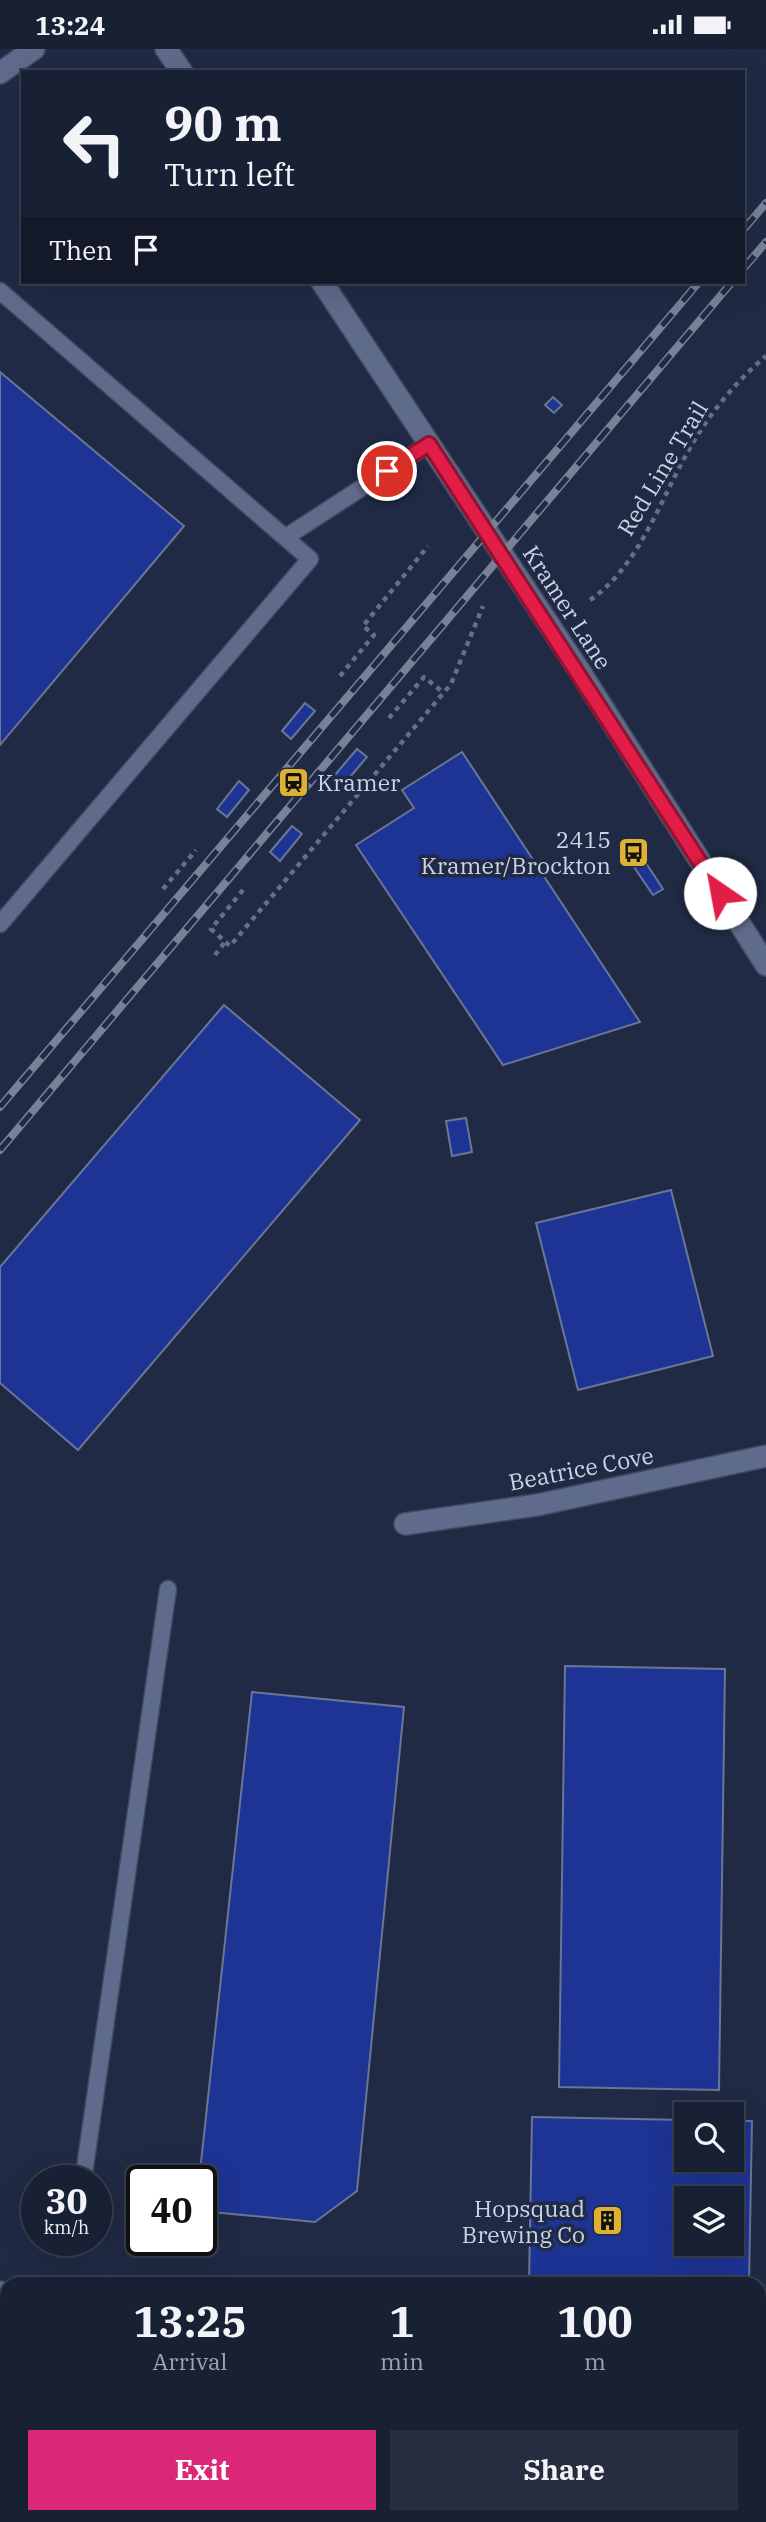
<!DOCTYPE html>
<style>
body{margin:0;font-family:"IBM Plex Serif",serif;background:#252d3f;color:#f1f3f6;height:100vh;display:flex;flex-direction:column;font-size:26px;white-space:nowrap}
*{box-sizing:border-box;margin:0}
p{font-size:23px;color:#9fa3ac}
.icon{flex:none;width:38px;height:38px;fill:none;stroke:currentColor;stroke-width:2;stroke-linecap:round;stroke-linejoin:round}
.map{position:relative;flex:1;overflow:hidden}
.panel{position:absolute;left:0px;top:2228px;width:766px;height:247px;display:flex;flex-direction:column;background:#182033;border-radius:21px 21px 0 0;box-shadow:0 7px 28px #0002,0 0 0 2px #363e4e}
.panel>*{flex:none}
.banner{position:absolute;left:21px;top:21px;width:724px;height:214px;border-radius:0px;box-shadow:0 7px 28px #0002,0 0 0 2px #363e4e;background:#182033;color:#f1f3f6;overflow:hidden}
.fabs{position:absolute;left:674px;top:2053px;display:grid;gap:14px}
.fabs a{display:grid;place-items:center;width:70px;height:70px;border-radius:0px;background:#182033;box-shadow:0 7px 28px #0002,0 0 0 2px #363e4e;font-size:35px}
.speed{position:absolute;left:21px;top:2116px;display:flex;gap:14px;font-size:35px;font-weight:700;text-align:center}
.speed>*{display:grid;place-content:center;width:91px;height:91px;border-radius:50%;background:#182033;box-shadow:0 7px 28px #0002,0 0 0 2px #363e4e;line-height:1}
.speed small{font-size:18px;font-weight:400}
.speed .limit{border:4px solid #111;border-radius:10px;background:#fff;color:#111}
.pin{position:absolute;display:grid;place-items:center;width:60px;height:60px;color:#fff;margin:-30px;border:4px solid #fff;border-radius:50%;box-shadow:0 2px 7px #0007}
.me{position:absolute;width:77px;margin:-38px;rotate:327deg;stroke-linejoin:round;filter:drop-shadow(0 0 5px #0008)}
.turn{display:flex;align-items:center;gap:24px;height:147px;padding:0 28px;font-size:32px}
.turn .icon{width:91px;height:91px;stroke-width:2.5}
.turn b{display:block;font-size:49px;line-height:60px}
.then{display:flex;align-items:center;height:66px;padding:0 28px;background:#0003;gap:14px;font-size:26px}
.eta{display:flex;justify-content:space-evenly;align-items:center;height:119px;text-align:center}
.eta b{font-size:42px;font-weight:700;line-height:49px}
.button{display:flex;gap:14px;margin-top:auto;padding:14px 28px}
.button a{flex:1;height:80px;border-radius:0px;background:#db2777;color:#fff;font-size:28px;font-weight:700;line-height:80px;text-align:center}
.button a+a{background:#252d3f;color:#f1f3f6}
.status{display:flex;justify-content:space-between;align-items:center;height:49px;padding:0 35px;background:#182033;direction:ltr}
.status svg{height:19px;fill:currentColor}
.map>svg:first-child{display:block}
.building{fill:#1e3494;stroke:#697695;stroke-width:2;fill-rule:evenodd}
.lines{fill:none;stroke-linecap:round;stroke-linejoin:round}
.lane-casing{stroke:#40475e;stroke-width:19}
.street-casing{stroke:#40475e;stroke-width:24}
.secondary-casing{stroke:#40475e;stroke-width:24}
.path{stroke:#666f85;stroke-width:4.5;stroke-dasharray:5 5;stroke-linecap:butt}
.lane{stroke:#5f6b8a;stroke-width:16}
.street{stroke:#5f6b8a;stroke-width:21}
.secondary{stroke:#5f6b8a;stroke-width:21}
.rail-casing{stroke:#798197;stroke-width:8}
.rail{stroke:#202a44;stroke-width:5;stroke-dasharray:16;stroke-linecap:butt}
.route-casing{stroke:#92132f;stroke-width:18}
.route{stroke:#e11d48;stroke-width:12}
.labels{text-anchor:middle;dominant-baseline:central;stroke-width:7;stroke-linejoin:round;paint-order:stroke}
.street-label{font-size:23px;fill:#ccd3e5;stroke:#202a44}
.poi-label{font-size:23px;fill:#ccd3e5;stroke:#202a44;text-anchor:end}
</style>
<div class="status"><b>13:24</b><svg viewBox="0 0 49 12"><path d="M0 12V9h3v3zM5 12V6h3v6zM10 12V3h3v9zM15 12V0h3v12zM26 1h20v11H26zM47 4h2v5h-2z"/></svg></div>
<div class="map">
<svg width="766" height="2473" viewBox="0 0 766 2473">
<rect width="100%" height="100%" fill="#202a44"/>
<g class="building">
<polygon points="0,323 184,477 0,696"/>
<polygon points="553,348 562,356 554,364 545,356"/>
<polygon points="305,654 315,662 291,690 282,682"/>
<polygon points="357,700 367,708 344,735 334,727"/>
<polygon points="462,703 640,973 503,1016 356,796 414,759 402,741"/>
<polygon points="239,732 249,741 227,768 217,760"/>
<polygon points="292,777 302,785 280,812 270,803"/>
<polygon points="644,811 663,840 653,846 634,818"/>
<polygon points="224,956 360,1071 78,1401 0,1334 0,1218"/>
<polygon points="466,1069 472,1103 452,1107 446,1072"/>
<polygon points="671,1141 713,1307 578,1341 536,1174"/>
<polygon points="565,1617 725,1620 719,2041 559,2038"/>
<polygon points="252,1643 404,1658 357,2142 315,2173 201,2162 201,2132 199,2132"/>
<path d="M532 2068 686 2071V2110H732V2072H752L749 2235H529ZM686 2149H732V2194H686Z"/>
</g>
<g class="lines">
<defs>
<g id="lane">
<polyline points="0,242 310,510 0,875"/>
<polyline points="286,488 429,395"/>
<polyline points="83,2132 168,1540"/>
</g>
<g id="street">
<polyline points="0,24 34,0"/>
<polyline points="405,1475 537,1456 766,1407"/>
</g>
<g id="secondary">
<polyline points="166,0 182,23"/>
<polyline points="322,233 579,621 766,916"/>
<polyline points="0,2243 7,2245"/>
<polyline points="0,2322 7,2324"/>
<polyline points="760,2364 766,2364"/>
<polyline points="760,2442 766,2443"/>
<polyline points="656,2468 662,2473"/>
</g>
</defs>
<use href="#lane" class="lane-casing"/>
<use href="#street" class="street-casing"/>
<use href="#secondary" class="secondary-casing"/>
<g class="path">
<path d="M590 551C637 519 659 455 686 406 706 369 734 334 766 307"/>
<polyline points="340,627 374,586 363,577 428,497"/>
<polyline points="389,669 424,628 444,644"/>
<polyline points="163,840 196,801"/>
<polyline points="243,841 211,880 230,897 451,635 483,557"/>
<polyline points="215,906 225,893"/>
</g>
<use href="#lane" class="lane"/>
<use href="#street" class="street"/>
<use href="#secondary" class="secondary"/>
<defs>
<g id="rail">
<polyline points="744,180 766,154"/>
<polyline points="744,219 766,193"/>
<polyline points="0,1058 699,233"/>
<polyline points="0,1101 732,233"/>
</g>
</defs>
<use href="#rail" class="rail-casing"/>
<use href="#rail" class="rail"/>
</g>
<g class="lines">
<defs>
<polyline id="route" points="387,422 429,395 720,844"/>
</defs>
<use href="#route" class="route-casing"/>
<use href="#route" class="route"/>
</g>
<defs>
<symbol id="station-square" viewBox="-11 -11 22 22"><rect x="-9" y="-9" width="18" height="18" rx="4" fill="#deb133" stroke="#202a44"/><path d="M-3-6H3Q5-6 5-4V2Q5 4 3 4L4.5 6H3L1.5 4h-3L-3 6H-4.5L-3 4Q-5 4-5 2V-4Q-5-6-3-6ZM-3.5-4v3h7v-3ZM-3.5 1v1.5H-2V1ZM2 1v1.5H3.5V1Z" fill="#111"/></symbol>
<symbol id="bus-square" viewBox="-11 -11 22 22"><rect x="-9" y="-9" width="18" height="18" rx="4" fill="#deb133" stroke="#202a44"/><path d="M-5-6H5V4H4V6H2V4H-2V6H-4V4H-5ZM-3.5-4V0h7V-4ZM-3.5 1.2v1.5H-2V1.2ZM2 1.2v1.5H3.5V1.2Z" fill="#111"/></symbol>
<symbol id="building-square" viewBox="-11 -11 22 22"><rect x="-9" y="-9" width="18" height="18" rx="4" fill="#deb133" stroke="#202a44"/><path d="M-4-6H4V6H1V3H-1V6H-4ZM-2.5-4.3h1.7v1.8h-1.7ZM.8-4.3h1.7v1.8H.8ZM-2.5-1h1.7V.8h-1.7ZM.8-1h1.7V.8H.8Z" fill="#111"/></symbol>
</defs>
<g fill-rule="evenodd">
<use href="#station-square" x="276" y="716" width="35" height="35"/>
<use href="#bus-square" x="616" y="786" width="35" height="35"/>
<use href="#building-square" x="590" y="2154" width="35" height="35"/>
</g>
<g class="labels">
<g class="street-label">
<text transform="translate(662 419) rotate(-59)">Red Line Trail</text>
<text transform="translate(568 558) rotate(57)">Kramer Lane</text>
<text transform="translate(581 1419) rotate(-11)">Beatrice Cove</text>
</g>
<g class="poi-label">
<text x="317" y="733" text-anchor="start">Kramer</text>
<text x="611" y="790">2415<tspan x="611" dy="26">Kramer/Brockton</tspan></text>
<text x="585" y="2159">Hopsquad<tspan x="585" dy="26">Brewing Co</tspan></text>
</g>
</g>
</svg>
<div class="fabs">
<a><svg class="icon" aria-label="search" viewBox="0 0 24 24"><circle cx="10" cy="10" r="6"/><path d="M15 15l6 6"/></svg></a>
<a><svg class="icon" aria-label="layers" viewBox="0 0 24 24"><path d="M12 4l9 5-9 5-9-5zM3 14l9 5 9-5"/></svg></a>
</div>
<div class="speed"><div>30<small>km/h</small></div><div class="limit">40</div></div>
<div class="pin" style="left:387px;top:422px;background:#d93025"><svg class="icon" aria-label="arrive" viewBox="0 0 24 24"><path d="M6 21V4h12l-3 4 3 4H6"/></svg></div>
<svg class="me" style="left:720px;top:844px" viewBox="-20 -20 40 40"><circle r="19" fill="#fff"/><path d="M0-13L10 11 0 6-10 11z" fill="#e11d48"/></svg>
<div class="banner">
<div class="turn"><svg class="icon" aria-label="left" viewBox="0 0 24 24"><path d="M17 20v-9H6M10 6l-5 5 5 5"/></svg><div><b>90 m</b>Turn left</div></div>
<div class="then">Then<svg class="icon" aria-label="arrive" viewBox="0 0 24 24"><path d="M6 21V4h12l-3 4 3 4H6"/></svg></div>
</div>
<section class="panel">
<div class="eta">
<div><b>13:25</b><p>Arrival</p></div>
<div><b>1</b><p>min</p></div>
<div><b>100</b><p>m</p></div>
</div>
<div class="button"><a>Exit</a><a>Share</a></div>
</section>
</div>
